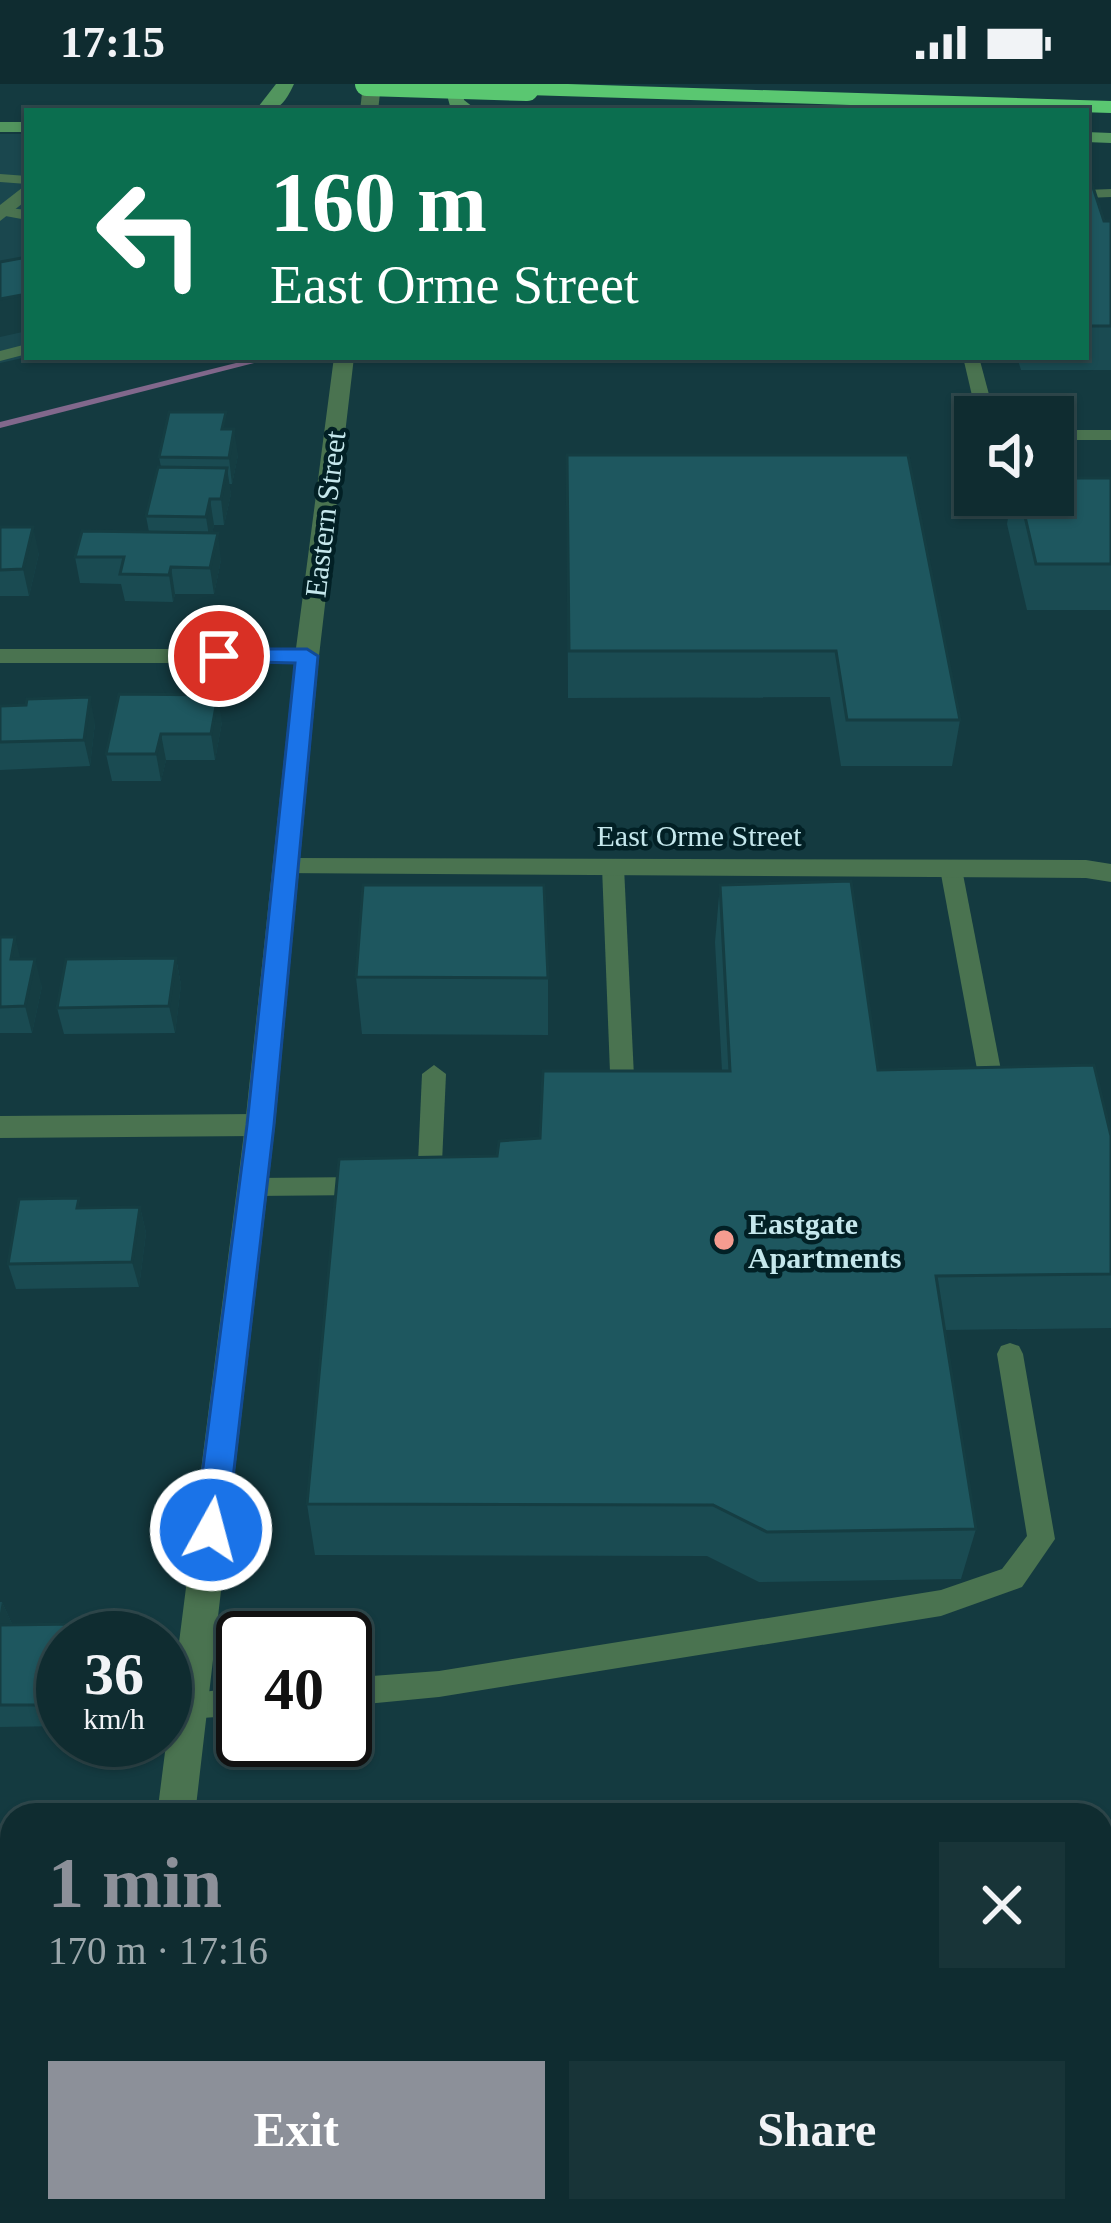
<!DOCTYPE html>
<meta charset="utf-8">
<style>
body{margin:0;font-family:Georgia,serif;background:#183438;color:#f1f3f6;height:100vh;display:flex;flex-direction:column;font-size:45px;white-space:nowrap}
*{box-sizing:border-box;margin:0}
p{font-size:39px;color:#9ba7ab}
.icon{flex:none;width:66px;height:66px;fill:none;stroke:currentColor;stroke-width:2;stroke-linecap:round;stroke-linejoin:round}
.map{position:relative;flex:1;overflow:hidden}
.panel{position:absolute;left:0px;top:1719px;width:1113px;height:420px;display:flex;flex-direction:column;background:#0f2c30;border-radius:36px 36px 0 0;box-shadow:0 3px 9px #0004,0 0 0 3px #2f484c}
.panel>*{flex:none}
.top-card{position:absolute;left:24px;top:24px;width:1065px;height:252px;border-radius:0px;box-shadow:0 3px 9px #0004,0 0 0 3px #2f484c;background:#0b6e4f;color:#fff;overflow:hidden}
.tools{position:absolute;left:954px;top:312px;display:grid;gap:24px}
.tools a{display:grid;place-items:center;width:120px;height:120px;border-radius:0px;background:#0f2c30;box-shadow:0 3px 9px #0004,0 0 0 3px #2f484c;font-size:60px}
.speed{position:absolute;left:36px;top:1527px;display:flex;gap:24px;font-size:60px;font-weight:700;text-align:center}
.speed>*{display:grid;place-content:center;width:156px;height:156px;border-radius:50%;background:#0f2c30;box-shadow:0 3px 9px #0004,0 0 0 3px #2f484c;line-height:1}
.speed small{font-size:30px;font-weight:400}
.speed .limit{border:6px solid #111;border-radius:18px;background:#fff;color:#111}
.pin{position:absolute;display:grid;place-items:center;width:102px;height:102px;color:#fff;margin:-51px;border:6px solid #fff;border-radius:50%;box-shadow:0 3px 12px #0007}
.me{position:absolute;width:132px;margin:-66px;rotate:7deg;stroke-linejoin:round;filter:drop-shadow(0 0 9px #0008)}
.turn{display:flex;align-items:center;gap:42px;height:252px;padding:0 48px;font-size:54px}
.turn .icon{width:156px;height:156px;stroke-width:2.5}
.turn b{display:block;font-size:84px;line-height:102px}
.round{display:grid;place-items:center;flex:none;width:126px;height:126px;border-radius:0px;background:#183438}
.headline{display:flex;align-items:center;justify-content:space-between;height:204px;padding:0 48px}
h1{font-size:72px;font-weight:700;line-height:90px;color:#8c9099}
.action{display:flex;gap:24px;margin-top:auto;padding:24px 48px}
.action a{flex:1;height:138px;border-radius:0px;background:#8c9099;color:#fff;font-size:48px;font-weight:700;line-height:138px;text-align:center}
.action a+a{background:#183438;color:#f1f3f6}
.status{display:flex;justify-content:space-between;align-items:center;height:84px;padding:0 60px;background:#0f2c30;direction:ltr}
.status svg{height:33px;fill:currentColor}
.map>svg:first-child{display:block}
.built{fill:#1a474e}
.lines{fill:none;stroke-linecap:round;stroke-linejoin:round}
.stream{fill:#81688c;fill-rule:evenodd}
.service{fill:#4a7350;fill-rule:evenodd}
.minor{fill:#4a7350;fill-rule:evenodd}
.tertiary{fill:#4a7350;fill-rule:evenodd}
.secondary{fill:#52955e;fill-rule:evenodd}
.motorway{fill:#5ac771;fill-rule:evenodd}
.motorway-bridge{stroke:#5ac771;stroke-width:24}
.wall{fill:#1a4b52}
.shaded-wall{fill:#153d42}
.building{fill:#1e575f;stroke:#153d42;stroke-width:3}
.route{fill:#1a73e8;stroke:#114b97;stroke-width:3}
.poi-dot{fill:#f59c90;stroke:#022025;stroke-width:4.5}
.labels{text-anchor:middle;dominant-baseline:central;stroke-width:9;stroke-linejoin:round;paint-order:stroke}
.street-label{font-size:30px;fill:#c5e7ec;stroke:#022025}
.poi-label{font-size:30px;font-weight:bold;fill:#c5e7ec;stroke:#022025;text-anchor:start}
</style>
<div class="status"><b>17:15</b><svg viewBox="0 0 49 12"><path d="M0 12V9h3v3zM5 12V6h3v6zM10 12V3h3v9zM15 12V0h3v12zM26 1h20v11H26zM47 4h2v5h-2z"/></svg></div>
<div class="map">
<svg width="1111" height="2139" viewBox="0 0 1111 2139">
<rect width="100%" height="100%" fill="#143a40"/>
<polygon class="built" points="0,50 27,50 27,273 0,279"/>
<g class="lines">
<polygon class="stream" points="260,273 277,273 0,344 0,338"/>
<g class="service">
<polygon points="0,90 27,92 27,100 0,98"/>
<polygon points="1111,105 1111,113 1086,114 1086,106"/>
<polygon points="0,123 27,126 27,136 0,131"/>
<polygon points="27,260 27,270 0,277 0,267"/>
<polygon points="963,273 979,273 995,333 977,333"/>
<rect x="1053" y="346" width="58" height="10"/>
<polygon points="613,776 624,783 635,1014 623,1023 611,1014 602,783"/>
<polygon points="951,778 962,785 1006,1012 994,1021 982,1012 940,785"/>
<polygon points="434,981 446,990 441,1101 438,1108 420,1108 417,1101 422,990"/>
<polygon points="364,1093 373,1095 376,1102 373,1109 364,1111 253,1112 244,1110 241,1103 244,1096 253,1094"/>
<polygon points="1010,1259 1019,1262 1023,1270 1055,1455 1022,1503 941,1532 439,1613 345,1622 345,1594 439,1587 941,1506 1002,1485 1027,1452 997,1270 1001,1262"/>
<polygon points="243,1603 243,1631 189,1635 179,1631 174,1621 179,1611"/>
</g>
<g class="minor">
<polygon points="27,100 27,116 0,137 0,121"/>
<polygon points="0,565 307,565 319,572 307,579 0,579"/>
<polygon points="286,774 1086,776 1111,780 1111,798 1086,794 277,789 273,783 277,777"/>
<polygon points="260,1030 270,1033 275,1041 270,1049 260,1052 0,1054 0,1032"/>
<rect x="0" y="1779" width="12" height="38"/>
</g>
<g class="tertiary">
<polygon points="363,0 381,0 378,27 360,27"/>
<polygon points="334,273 354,273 319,572 275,1041 195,1731 157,1731 245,1041 295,572"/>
<polygon points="109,2127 151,2127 149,2139 107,2139"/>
</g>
<g class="secondary">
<path d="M276 0H294C284 21 279 27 255 27Z"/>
<polygon points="444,0 462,0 464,16 478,27 457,27 450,22"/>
<rect x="0" y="38" width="27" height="10"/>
<polygon points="1086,48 1111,49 1111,59 1086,58"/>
</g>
<polygon class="motorway" points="568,0 1111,17 1111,29 527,11 517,5 522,0"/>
<polyline class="motorway-bridge" points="367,0 527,5"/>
</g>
<g class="wall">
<polygon points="1086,94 1104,137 1111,137 1111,286 1021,286 1017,273 1086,273"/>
<polygon points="228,345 238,371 232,400 229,400 231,410 224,441 214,441 212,449 221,476 214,510 175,510 173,518 125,517 121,500 80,499 75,473 149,448 146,432 161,383 159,373"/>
<polygon points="567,371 960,636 952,682 841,682 830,613 568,614"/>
<polygon points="1111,394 1111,526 1027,526 1007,440 1012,411 1053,411"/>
<polygon points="0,443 39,469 29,512 0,512"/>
<polygon points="119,610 222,638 215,676 166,676 161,697 112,697 106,670"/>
<polygon points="0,622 95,639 90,682 0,686"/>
<polygon points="720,801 878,986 1111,1052 1111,1244 944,1246 976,1445 961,1495 759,1498 707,1472 315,1471 307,1420 497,1072 722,987 715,858"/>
<polygon points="0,853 21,875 42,902 32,949 0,949"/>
<polygon points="176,874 181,901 175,949 64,950 57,924"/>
<polygon points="356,893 548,894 548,951 362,950"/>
<polygon points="140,1123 146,1149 139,1203 16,1205 8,1180 82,1124"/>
<polygon points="0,1518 2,1518 12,1540 63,1554 63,1642 0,1643"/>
</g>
<g class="shaded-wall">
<polygon points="27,210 27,247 0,253 0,215"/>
<polygon points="234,345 238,371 232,400 229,374"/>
<polygon points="227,384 231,410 224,441 221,415"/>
<polygon points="210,415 214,441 210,459 206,433"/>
<polygon points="33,443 39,469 29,512 23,485"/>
<polygon points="218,449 221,476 214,510 210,484"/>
<polygon points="171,483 175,510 173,518 169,491"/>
<polygon points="218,611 222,638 215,676 211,650"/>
<polygon points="90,613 95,639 90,682 84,656"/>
<polygon points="161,650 166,676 161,697 156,670"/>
<polygon points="15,853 22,880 11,875"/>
<polygon points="176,874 181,901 175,949 169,922"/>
<polygon points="35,875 42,902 32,949 25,922"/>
<polygon points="140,1123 146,1149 139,1203 132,1178"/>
<polygon points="2,1518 12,1540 0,1546 0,1529"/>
<polygon points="1111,1923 1111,1943 1101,1946 1101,1926"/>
<polygon points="11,1975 12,2049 4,2092 0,2086 0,2037"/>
</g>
<g class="building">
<polygon points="1086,94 1090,94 1104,137 1111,137 1111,242 1086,242"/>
<polygon points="27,173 27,210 0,215 0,178"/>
<polygon points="169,328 226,328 222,345 234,345 229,374 159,373"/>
<polygon points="567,371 908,371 960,636 847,636 836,567 569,567"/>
<polygon points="158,383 227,384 221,415 210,415 206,433 146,432"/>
<polygon points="1053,394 1111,394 1111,480 1036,480 1020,411 1053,411"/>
<polygon points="0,443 33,443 23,485 0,486"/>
<polygon points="82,447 218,449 210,484 171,483 169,491 120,490 124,473 75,473"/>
<polygon points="119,610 218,611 211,650 161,650 156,670 106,670"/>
<polygon points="90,613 84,656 0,658 0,622 26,621 27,615"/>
<polygon points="851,797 878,986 1094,981 1111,1052 1111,1190 936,1192 976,1445 767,1448 713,1421 307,1420 339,1075 497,1072 499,1057 540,1054 543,987 730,987 720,801"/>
<polygon points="363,801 544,801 548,894 356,893"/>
<polygon points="0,853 15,853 11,875 35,875 25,922 0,923"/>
<polygon points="176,874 169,922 57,924 66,875"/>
<polygon points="79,1114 77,1124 140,1123 132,1178 8,1180 19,1115"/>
<polygon points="79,1540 77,1554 63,1554 63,1621 0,1621 0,1541"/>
<polygon points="1101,1826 1111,1847 1111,1923 1101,1926"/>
<polygon points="0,1975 11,1975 0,2037"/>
<polygon points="504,2127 735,2127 736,2139 504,2139"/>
</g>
<polygon class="route" points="219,565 307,565 318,572 274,1041 227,1446 222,1456 211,1460 200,1456 195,1446 247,1041 295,579 212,577 208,572"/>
<circle class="poi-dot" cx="724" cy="1156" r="12"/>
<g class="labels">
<g class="street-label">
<text transform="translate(325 430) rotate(-83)">Eastern Street</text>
<text x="699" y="751">East Orme Street</text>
</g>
<g class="poi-label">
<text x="748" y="1139">Eastgate<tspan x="748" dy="34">Apartments</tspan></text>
</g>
</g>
</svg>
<div class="tools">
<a><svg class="icon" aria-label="sound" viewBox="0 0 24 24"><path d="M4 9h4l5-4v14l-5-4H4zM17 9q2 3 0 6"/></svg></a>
</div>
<div class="speed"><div>36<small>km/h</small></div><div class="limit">40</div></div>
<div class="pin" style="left:219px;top:572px;background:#d93025"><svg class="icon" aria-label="arrive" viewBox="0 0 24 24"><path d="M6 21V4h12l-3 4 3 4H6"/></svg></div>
<svg class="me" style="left:211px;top:1446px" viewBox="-20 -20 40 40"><circle r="17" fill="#1a73e8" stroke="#fff" stroke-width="3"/><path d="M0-11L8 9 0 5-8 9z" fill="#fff"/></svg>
<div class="top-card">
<div class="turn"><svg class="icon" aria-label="left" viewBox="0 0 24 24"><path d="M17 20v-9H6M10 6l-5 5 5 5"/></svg><div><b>160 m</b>East Orme Street</div></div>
</div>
<section class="panel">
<div class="headline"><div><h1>1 min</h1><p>170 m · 17:16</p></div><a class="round"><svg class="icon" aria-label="close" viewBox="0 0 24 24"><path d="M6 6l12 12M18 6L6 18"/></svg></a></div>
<div class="action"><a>Exit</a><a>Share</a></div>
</section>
</div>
